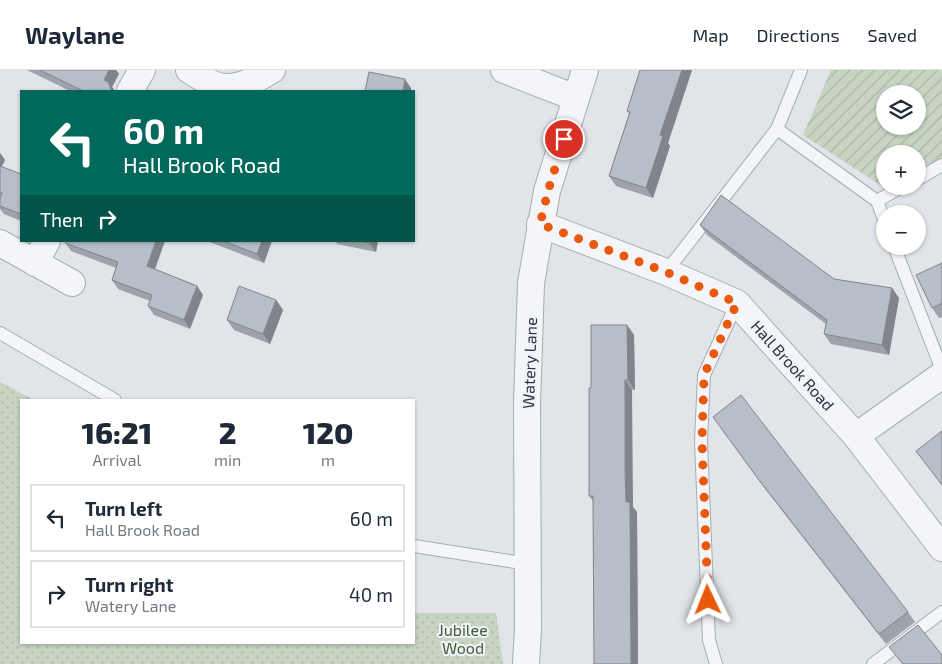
<!DOCTYPE html>
<meta charset="utf-8">
<style>
body{margin:0;font-family:"Exo 2",sans-serif;background:#f2f2f3;color:#1f2937;height:100vh;display:flex;flex-direction:column;font-size:19px;white-space:nowrap}
*{box-sizing:border-box;margin:0}
p{font-size:16px;color:#747a83}
.icon{flex:none;width:28px;height:28px;fill:none;stroke:currentColor;stroke-width:2;stroke-linecap:round;stroke-linejoin:round}
.map{position:relative;flex:1;overflow:hidden}
.side{position:absolute;left:20px;top:329px;width:395px;height:245px;display:flex;flex-direction:column;background:#fff;border-radius:0px;box-shadow:0 1px 4px #0004}
.side>*{flex:none}
.hud{position:absolute;left:20px;top:20px;width:395px;height:152px;border-radius:0px;box-shadow:0 1px 4px #0004;background:#00695c;color:#fff;overflow:hidden}
.controls{position:absolute;left:876px;top:15px;display:grid;gap:10px}
.controls a{display:grid;place-items:center;width:50px;height:50px;border-radius:50%;background:#fff;box-shadow:0 1px 4px #0004;font-size:25px}
.pin{position:absolute;display:grid;place-items:center;width:42px;height:42px;color:#fff;margin:-21px;border:2px solid #fff;border-radius:50%;box-shadow:0 1px 5px #0007}
.me{position:absolute;width:55px;margin:-28px;rotate:358deg;stroke-linejoin:round;filter:drop-shadow(0 0 4px #0008)}
.turn{display:flex;align-items:center;gap:18px;height:105px;padding:0 20px;font-size:22px}
.turn .icon{width:65px;height:65px;stroke-width:2.5}
.turn b{display:block;font-size:35px;line-height:42px}
.then{display:flex;align-items:center;height:48px;padding:0 20px;background:#0003;gap:10px;font-size:19px}
.eta{display:flex;justify-content:space-evenly;align-items:center;height:85px;text-align:center}
.eta b{font-size:30px;font-weight:800;line-height:35px}
ul{padding:0;list-style:none}
li{display:flex;align-items:center;gap:15px;height:68px;margin:0 10px 8px;padding:0 10px;border:2px solid #e0e1e3;border-radius:0px}
li div{flex:1}
li b{display:block;font-size:19px}
li em{font-style:normal}
header{display:flex;align-items:center;gap:30px;box-sizing:border-box;height:70px;padding:0 25px;background:#fff;border-bottom:1px solid #e0e1e3}
header strong{font-size:24px}
nav{display:flex;gap:28px;margin-inline-start:auto;font-size:18px}
.map>svg:first-child{display:block}
.park{fill:url(#park-dots)}
.garden{fill:url(#garden-furrows);fill-rule:evenodd}
.lines{fill:none;stroke-linecap:round;stroke-linejoin:round}
.service-casing{stroke:#a6acb4;stroke-width:14}
.minor-casing{stroke:#a6acb4;stroke-width:28}
.service{stroke:#f4f5f8;stroke-width:12}
.minor{stroke:#f4f5f8;stroke-width:26}
.wall{fill:#9ea3ab}
.shaded-wall{fill:#81858b}
.building{fill:#b8bec7;stroke:#81858b}
.route{stroke:#ea580c;stroke-width:9;stroke-dasharray:0 16.2}
.labels{text-anchor:middle;dominant-baseline:central;stroke-width:4;stroke-linejoin:round;paint-order:stroke}
.street-label{font-size:16px;fill:#293242;stroke:#f1f3f7}
.park-label{font-size:16px;fill:#3e5e35;stroke:#f1f3f7}
</style>
<header>
<strong>Waylane</strong>
<nav><a>Map</a><a>Directions</a><a>Saved</a></nav>
</header>
<div class="map">
<svg width="942" height="594" viewBox="0 0 942 594">
<defs>
<pattern id="park-dots" width="8" height="8" patternUnits="userSpaceOnUse" patternTransform="scale(1.25)"><rect width="8" height="8" fill="#c7d4c2"/><path d="M2 2h.1M6 6h.1" fill="none" stroke="#abb6a8" stroke-width="1.8" stroke-linecap="round"/></pattern>
<pattern id="garden-furrows" width="10" height="10" patternUnits="userSpaceOnUse" patternTransform="scale(1.25)"><rect width="10" height="10" fill="#c7d4c2"/><path d="M-1 1l2-2M0 10L10 0M9 11l2-2" fill="none" stroke="#abb6a8"/></pattern>
</defs>
<rect width="100%" height="100%" fill="#e1e5ea"/>
<polygon class="park" points="0,312 34,330 21,330 21,572 414,572 414,543 496,543 503,594 0,594"/>
<path class="garden" d="M831 0H942V97L918 111V84H885V116H908L894 124 803 65ZM885 24H918V56H885Z"/>
<g class="lines">
<defs>
<g id="service">
<polyline points="777,59 877,131 885,152"/>
<polyline points="918,109 942,95"/>
<polyline points="877,131 903,116"/>
<polyline points="894,176 942,300"/>
<polyline points="666,202 777,59 801,0"/>
<polyline points="0,263 115,330"/>
<polyline points="414,476 528,494"/>
<polyline points="716,594 709,570 701,371 704,305 737,233"/>
<polyline points="873,594 942,542"/>
</g>
<g id="minor">
<path d="M189 0C197 5 205 10 213 14 232 23 256 10 272 0"/>
<polyline points="504,0 576,28"/>
<polyline points="130,21 142,0"/>
<polyline points="540,154 666,202 737,233 856,366 942,478"/>
<polyline points="0,173 72,213"/>
<polyline points="35,193 47,171"/>
<polyline points="856,366 942,305"/>
<polyline points="526,594 528,559 527,334 531,213 547,121 585,0"/>
</g>
</defs>
<use href="#service" class="service-casing"/>
<use href="#minor" class="minor-casing"/>
<use href="#service" class="service"/>
<use href="#minor" class="minor"/>
</g>
<g class="wall">
<polygon points="27,0 116,0 119,4 112,17 115,21 70,21"/>
<polygon points="640,0 692,0 668,73 670,76 653,128 616,116 609,106 629,44 627,41"/>
<polygon points="0,83 5,90 1,97 21,104 21,151 4,144 0,139"/>
<polygon points="700,155 834,209 892,218 899,228 889,285 831,274 824,264 826,254 707,165"/>
<polygon points="207,171 272,171 264,193"/>
<polygon points="336,171 378,171 376,182 337,174"/>
<polygon points="65,173 155,199 197,216 203,225 190,259 154,245 148,236 150,231 118,219 112,210 116,198 71,181"/>
<polygon points="942,193 942,247 939,248 932,238"/>
<polygon points="276,230 283,240 270,274 234,260 227,250"/>
<polygon points="627,255 634,265 635,320 632,320 632,409 633,437 637,442 638,594 594,594 593,431 589,426"/>
<polygon points="720,357 908,542 915,552 886,574 766,420"/>
</g>
<g class="shaded-wall">
<polygon points="109,0 116,0 119,4 112,17 115,21 112,21 104,10"/>
<polygon points="682,0 692,0 668,73 670,76 653,128 646,118 660,65"/>
<polygon points="405,9 411,18 411,21 403,21"/>
<polygon points="0,83 5,90 0,100"/>
<polygon points="156,171 165,171 153,205 147,196"/>
<polygon points="262,171 272,171 264,193 257,184"/>
<polygon points="370,171 378,171 376,182 369,173"/>
<polygon points="197,216 203,225 190,259 184,250"/>
<polygon points="892,218 899,228 889,285 882,275"/>
<polygon points="276,230 283,240 270,274 263,264"/>
<polygon points="627,255 634,265 635,320 628,310"/>
<polygon points="625,310 632,320 633,437 637,442 638,594 631,594 626,432"/>
</g>
<g class="building">
<polygon points="40,0 109,0 104,10 108,12 111,19 113,21 83,21"/>
<polygon points="640,0 682,0 660,65 663,66 646,118 609,106 630,42 627,41"/>
<polygon points="369,2 405,9 403,21 365,21"/>
<polygon points="0,96 21,104 21,144 0,136 0,129 2,123 0,122"/>
<polygon points="721,125 834,209 892,218 882,275 824,264 827,250 700,155"/>
<polygon points="66,171 156,171 147,196 197,216 184,250 148,236 152,225 112,210 118,192 65,173"/>
<polygon points="223,171 262,171 257,184"/>
<polygon points="360,171 370,171 369,173"/>
<polygon points="942,193 942,233 932,238 916,205"/>
<polygon points="239,216 276,230 263,264 227,250"/>
<polygon points="591,255 627,255 628,310 625,310 625,399 626,432 630,432 631,594 594,594 593,426 589,426 589,318 591,318"/>
<polygon points="741,325 908,542 879,564 759,410 713,347"/>
<polygon points="942,361 942,415 916,381"/>
<polygon points="918,555 942,585 942,594 903,594 889,577"/>
</g>
<g class="lines">
<polyline class="route" points="564,69 548,121 540,154 666,202 737,233 704,305 702,371 708,530"/>
</g>
<g class="labels">
<g class="street-label">
<text transform="translate(529 293) rotate(-88)">Watery Lane</text>
<text transform="translate(793 295) rotate(48)">Hall Brook Road</text>
</g>
<g class="park-label">
<text x="463" y="559">Jubilee<tspan x="463" dy="18">Wood</tspan></text>
</g>
</g>
</svg>
<div class="controls">
<a><svg class="icon" aria-label="layers" viewBox="0 0 24 24"><path d="M12 4l9 5-9 5-9-5zM3 14l9 5 9-5"/></svg></a>
<a>+</a>
<a>−</a>
</div>
<div class="pin" style="left:564px;top:69px;background:#d93025"><svg class="icon" aria-label="arrive" viewBox="0 0 24 24"><path d="M6 21V4h12l-3 4 3 4H6"/></svg></div>
<svg class="me" style="left:708px;top:530px" viewBox="-20 -20 40 40"><path d="M0-17L14 15 0 8-14 15z" fill="#ea580c" stroke="#fff" stroke-width="4"/></svg>
<div class="hud">
<div class="turn"><svg class="icon" aria-label="left" viewBox="0 0 24 24"><path d="M17 20v-9H6M10 6l-5 5 5 5"/></svg><div><b>60 m</b>Hall Brook Road</div></div>
<div class="then">Then<svg class="icon" aria-label="right" viewBox="0 0 24 24"><path d="M7 20v-9h11M14 6l5 5-5 5"/></svg></div>
</div>
<section class="side">
<div class="eta">
<div><b>16:21</b><p>Arrival</p></div>
<div><b>2</b><p>min</p></div>
<div><b>120</b><p>m</p></div>
</div>
<ul>
<li><svg class="icon" aria-label="left" viewBox="0 0 24 24"><path d="M17 20v-9H6M10 6l-5 5 5 5"/></svg><div><b>Turn left</b><p>Hall Brook Road</p></div><em>60 m</em></li>
<li><svg class="icon" aria-label="right" viewBox="0 0 24 24"><path d="M7 20v-9h11M14 6l5 5-5 5"/></svg><div><b>Turn right</b><p>Watery Lane</p></div><em>40 m</em></li>
</ul>
</section>
</div>
